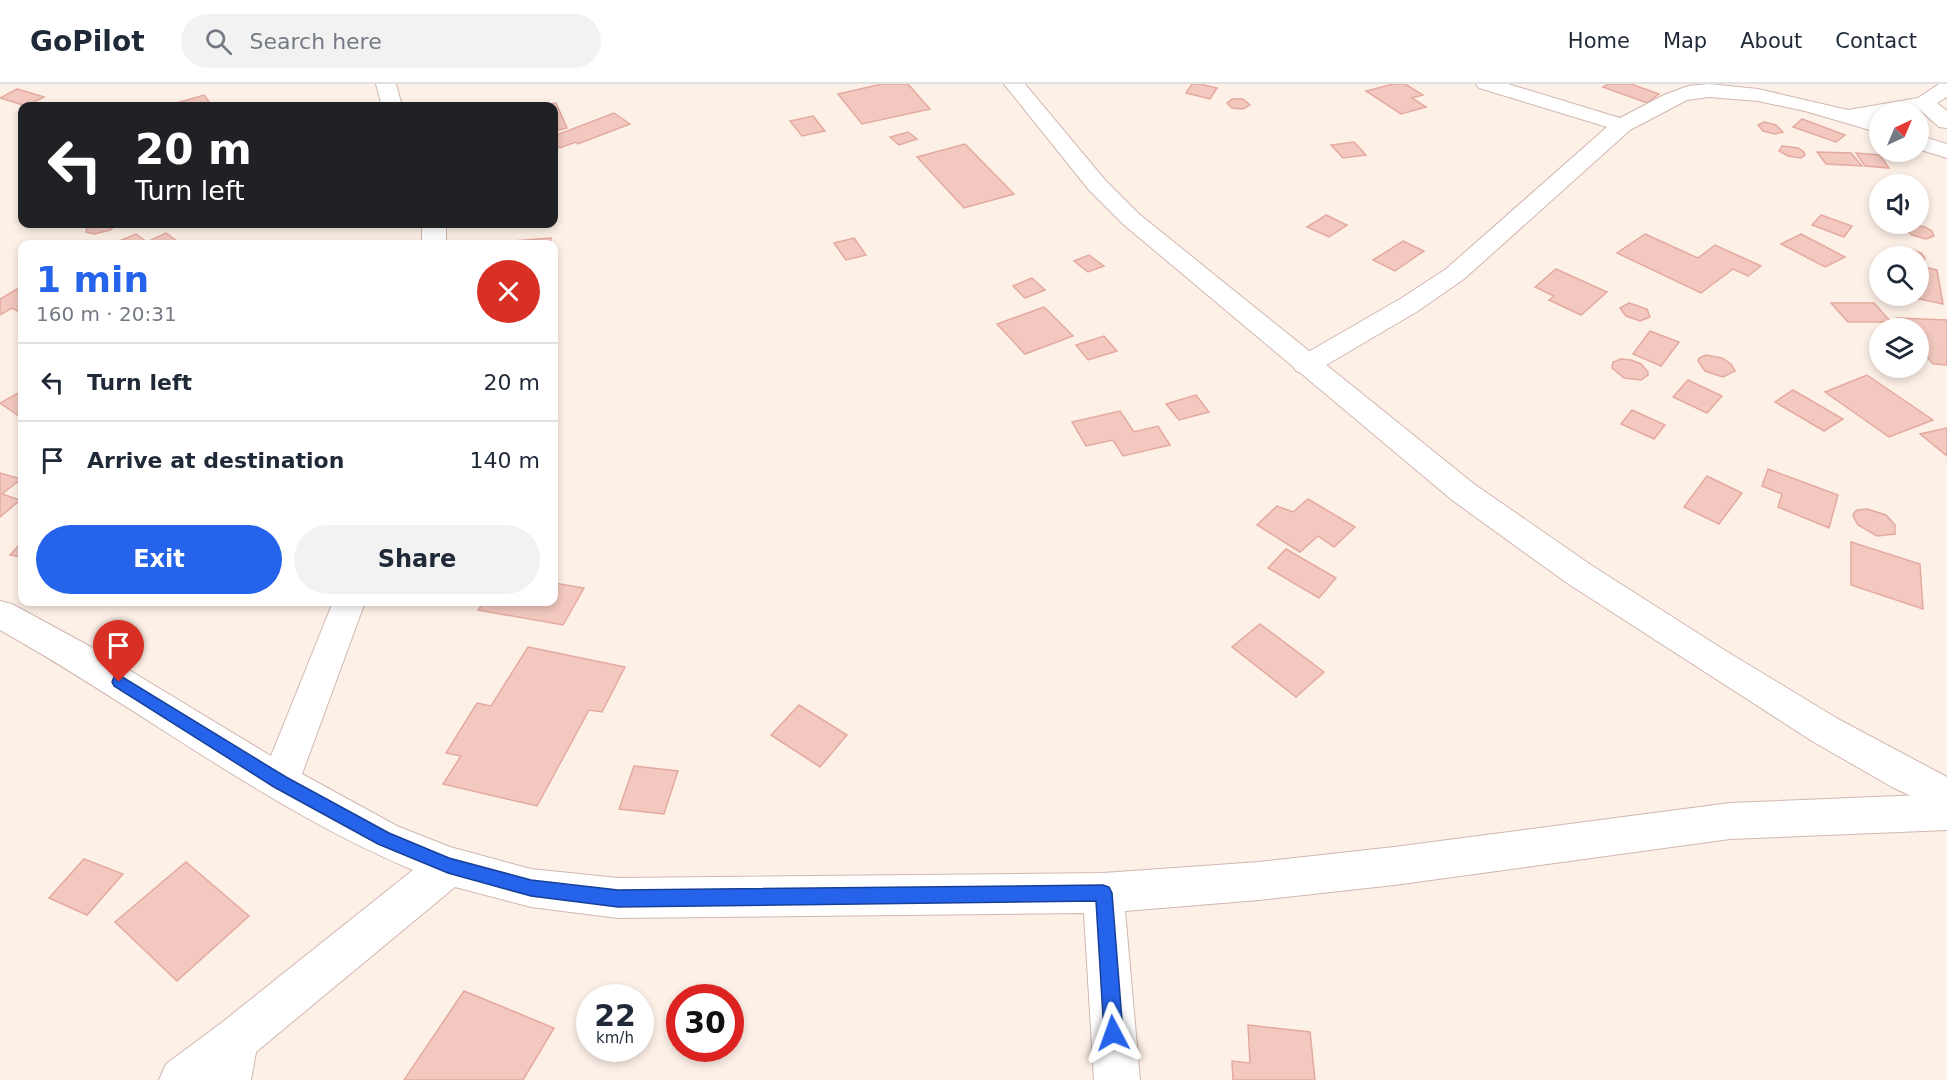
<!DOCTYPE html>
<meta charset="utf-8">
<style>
body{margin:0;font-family:"DejaVu Sans",sans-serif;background:#f2f2f3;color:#1f2937;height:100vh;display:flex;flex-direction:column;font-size:22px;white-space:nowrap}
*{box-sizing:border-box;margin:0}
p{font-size:20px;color:#747a83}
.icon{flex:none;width:33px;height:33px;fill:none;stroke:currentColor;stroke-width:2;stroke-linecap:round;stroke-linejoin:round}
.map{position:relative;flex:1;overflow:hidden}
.sheet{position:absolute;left:18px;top:156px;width:540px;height:366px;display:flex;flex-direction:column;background:#fff;border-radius:12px;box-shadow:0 3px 9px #0003}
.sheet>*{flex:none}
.top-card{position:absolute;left:18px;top:18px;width:540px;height:126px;border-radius:12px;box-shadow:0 3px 9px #0003;background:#202124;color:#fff;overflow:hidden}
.needle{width:39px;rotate:44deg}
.tools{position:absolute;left:1869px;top:18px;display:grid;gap:12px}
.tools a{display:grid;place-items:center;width:60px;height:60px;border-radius:50%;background:#fff;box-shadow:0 3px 9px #0003;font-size:30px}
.speed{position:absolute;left:576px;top:900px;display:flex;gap:12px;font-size:30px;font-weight:700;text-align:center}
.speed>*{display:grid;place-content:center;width:78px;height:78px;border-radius:50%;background:#fff;box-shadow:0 3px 9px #0003;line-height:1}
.speed small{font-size:15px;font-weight:400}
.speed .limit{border:9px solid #d22;background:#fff;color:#111}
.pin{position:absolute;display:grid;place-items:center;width:51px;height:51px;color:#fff;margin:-62px -26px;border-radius:50% 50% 50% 0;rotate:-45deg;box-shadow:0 0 6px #0007}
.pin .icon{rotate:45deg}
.me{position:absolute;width:66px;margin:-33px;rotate:356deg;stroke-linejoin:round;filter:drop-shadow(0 0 4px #0008)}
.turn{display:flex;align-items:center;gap:21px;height:126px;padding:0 18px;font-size:27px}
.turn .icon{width:78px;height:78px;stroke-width:2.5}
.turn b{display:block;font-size:42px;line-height:51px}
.round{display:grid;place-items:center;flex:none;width:63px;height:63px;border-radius:32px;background:#f2f2f3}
.overview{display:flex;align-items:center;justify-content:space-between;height:102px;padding:0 18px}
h1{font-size:36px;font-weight:600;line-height:45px;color:#2563eb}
.primary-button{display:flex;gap:12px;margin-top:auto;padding:12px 18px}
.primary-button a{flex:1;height:69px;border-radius:36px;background:#2563eb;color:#fff;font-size:24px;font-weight:600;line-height:69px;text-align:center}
.primary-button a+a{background:#f2f2f3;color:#1f2937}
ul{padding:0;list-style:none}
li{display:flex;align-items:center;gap:18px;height:78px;padding:0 18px;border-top:2px solid #e0e1e3}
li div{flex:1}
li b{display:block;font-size:22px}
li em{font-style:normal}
header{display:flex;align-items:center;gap:36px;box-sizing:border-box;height:84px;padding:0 30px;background:#fff;border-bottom:2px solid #e0e1e3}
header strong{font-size:28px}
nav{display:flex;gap:33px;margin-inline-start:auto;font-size:21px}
.search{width:420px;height:54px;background:#f2f2f3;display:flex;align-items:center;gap:15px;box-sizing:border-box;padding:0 21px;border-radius:33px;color:#747a83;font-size:22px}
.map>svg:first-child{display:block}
.building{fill:#f2c8bf;stroke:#e5aa9f;stroke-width:1.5}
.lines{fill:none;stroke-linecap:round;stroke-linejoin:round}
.minor-casing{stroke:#d1b7af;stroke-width:2}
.tertiary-casing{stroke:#d1b7af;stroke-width:2}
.minor{fill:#fff;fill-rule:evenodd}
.tertiary{fill:#fff;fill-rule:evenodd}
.route{fill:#2563eb;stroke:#184099;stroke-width:1.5}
</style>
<header>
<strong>GoPilot</strong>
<div class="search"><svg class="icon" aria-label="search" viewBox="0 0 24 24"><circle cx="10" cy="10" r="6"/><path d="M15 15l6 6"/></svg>Search here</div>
<nav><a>Home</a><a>Map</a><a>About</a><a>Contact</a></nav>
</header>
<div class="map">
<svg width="1947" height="996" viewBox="0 0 1947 996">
<rect width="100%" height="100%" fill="#fdf0e7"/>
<g class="building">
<polygon points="882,0 908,0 930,25 862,40 838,10"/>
<polygon points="1192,0 1200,0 1217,4 1210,15 1186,9"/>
<polygon points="1393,0 1405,0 1423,11 1412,14 1426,23 1401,30 1366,7"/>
<polygon points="1608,0 1631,0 1659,10 1647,19 1603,3"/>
<polygon points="17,5 44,13 26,22 0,14"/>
<polygon points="204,11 212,22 166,22"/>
<polygon points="1232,15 1243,15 1250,21 1243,25 1232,24 1227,19"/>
<polygon points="556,19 567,44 554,47 554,22 537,22"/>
<polygon points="614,29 630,40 578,60 576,58 560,64 554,59 554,52"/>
<polygon points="813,32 825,47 802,52 790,37"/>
<polygon points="1802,35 1845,51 1836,58 1793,43"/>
<polygon points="1764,38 1776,41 1783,48 1775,50 1763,47 1758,41"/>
<polygon points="908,48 917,55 899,61 890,53"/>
<polygon points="1354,58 1366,71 1343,74 1331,61"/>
<polygon points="965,60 1014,110 964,124 917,73"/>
<polygon points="1782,62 1798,64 1804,68 1805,71 1801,74 1788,72 1779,67"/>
<polygon points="1817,68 1851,69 1862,82 1826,80"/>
<polygon points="1856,69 1880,71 1889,84 1865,82"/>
<polygon points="1326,131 1347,141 1329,153 1307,143"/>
<polygon points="1821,131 1852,142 1844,153 1812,141"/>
<polygon points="88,140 117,140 110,146 94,150 86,148"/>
<polygon points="1908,140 1925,143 1932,147 1934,152 1926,155 1912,151 1904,144"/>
<polygon points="166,149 181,160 112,160 136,150 147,158"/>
<polygon points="1645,150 1698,174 1715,161 1761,182 1748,192 1733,185 1701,209 1617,169"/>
<polygon points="1801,150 1845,173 1825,183 1781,160"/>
<polygon points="551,154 550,160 513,160 513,157"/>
<polygon points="854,154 866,171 846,176 834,159"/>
<polygon points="1403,157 1424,167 1395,187 1373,176"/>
<polygon points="1906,164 1921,169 1925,174 1924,178 1918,179 1918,172 1898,172 1895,170 1898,165"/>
<polygon points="1089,171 1104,182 1088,188 1074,177"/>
<polygon points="1918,182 1937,186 1943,220 1906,212 1918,212"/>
<polygon points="1556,185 1607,208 1581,231 1549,216 1554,212 1535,203"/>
<polygon points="1032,194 1045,206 1025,214 1013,202"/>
<polygon points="17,205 22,207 22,229 12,224 0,231 0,215"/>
<polygon points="1629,219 1647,225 1650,233 1640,237 1626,232 1620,224"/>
<polygon points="1831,219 1874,219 1891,238 1848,238"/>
<polygon points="1044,223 1073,252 1025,270 997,240"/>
<polygon points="1897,234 1947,236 1947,281 1933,280 1918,261 1918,244 1905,244"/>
<polygon points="1650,247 1679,258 1661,282 1633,270"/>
<polygon points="1104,252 1117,267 1088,276 1076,261"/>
<polygon points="1706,271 1722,274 1731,280 1735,287 1723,293 1705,287 1698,277 1699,274"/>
<polygon points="1621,275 1631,276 1641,280 1648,288 1648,291 1641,296 1624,294 1612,284 1613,278"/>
<polygon points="1867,291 1933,336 1889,353 1825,308"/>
<polygon points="1688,296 1722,312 1707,329 1673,313"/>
<polygon points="1793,306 1843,335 1824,347 1775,318"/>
<polygon points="22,307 22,334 0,319"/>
<polygon points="1196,311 1209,328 1179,336 1166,320"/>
<polygon points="1632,326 1665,341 1654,355 1621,340"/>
<polygon points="1120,327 1134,348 1158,342 1170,361 1123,372 1113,356 1086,362 1072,338"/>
<polygon points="1947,344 1947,372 1920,350"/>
<polygon points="1768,385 1838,411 1829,444 1778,423 1782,410 1762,402"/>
<polygon points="0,389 21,395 2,410 20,416 0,433"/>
<polygon points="1707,392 1742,409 1719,440 1684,423"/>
<polygon points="1308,415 1355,443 1334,463 1318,452 1300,468 1257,441 1277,422 1293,428"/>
<polygon points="1867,425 1886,431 1895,441 1895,450 1877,452 1858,441 1853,432 1854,429 1857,426"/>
<polygon points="22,458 22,473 10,471"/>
<polygon points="1851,458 1920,480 1923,525 1851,501"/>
<polygon points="1286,465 1336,494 1319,514 1268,484"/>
<polygon points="554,499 584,504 563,541 478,526 484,518 554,518"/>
<polygon points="1260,540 1324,588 1296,613 1232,563"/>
<polygon points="528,563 625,583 602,628 589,626 537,722 443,700 461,672 446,669 477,619 491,622"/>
<polygon points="799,621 847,651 820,683 771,651"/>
<polygon points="634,682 678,687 664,730 619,725"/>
<polygon points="84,775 123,790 87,831 49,814"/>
<polygon points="186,778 249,832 177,897 115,838"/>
<polygon points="464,907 554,944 523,996 404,996"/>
<polygon points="1248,941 1310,948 1315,996 1233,996 1232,977 1250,979"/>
</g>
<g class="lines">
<defs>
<g id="minor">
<polygon points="376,0 396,0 402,22 382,22"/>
<polygon points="1476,0 1508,0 1620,34 1664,11 1688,2 1709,0 1758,5 1848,26 1918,14 1939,0 1947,0 1947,13 1937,19 1947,27 1947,44 1939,43 1920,26 1880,28 1880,33 1874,34 1880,36 1880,49 1805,27 1758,17 1709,13 1687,16 1630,46 1464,195 1418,227 1316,287 1306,290 1296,287 1292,281 1296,275 1400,215 1446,185 1607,43 1479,4"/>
<polygon points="1918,51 1947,60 1947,74 1918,65"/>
<rect x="422" y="140" width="24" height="20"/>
<path d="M0 517 12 520 91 563 271 672 333 518H365L302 690 397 742 450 763 531 785 618 794 1103 789 1259 778 1394 763 1730 719 1947 710V746L1730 755 1394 801 1259 816 1125 827 1140 996H1094L1084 829 618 834 531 823 455 803 256 968 251 996H159L166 980 220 940 413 786C267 725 138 623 0 546Z"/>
</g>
<polygon id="tertiary" points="1004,0 1025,0 1105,96 1139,130 1474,400 1591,481 1721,564 1838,635 1947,693 1947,729 1892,703 1812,657 1567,499 1452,416 1123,140 1089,106"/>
</defs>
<use href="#minor" class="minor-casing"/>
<use href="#tertiary" class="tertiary-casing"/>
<use href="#minor" class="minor"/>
<use href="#tertiary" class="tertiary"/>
</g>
<polygon class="route" points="119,591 286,693 389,749 449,774 531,796 618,806 1103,801 1109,803 1112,809 1123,949 1120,956 1113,958 1107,956 1104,949 1096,817 618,823 531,812 448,789 378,760 274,703 114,602 112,598 114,593"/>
</svg>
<div class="tools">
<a><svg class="needle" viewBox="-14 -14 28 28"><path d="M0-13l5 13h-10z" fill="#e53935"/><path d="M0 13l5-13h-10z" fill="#747a83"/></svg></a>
<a><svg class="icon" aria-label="sound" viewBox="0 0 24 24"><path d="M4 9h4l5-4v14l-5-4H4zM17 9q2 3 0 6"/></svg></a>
<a><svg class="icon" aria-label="search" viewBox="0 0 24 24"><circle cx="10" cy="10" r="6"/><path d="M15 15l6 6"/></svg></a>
<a><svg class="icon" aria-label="layers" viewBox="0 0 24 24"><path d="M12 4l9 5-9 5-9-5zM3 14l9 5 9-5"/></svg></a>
</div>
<div class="speed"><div>22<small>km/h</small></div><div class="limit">30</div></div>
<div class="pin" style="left:119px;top:598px;background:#d93025"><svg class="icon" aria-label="arrive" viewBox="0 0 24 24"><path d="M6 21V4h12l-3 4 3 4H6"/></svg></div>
<svg class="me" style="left:1113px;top:949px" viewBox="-20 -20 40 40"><path d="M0-17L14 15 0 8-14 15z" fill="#2563eb" stroke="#fff" stroke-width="4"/></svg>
<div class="top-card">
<div class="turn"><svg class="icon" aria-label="left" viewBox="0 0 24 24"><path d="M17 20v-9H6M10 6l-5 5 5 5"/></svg><div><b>20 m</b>Turn left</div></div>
</div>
<section class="sheet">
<div class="overview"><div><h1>1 min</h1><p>160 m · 20:31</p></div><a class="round" style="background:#d93025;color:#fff"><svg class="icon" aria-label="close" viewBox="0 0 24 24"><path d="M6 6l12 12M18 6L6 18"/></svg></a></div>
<ul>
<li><svg class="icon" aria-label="left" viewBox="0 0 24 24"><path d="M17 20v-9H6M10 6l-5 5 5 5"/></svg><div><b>Turn left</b></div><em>20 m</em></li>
<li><svg class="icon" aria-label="arrive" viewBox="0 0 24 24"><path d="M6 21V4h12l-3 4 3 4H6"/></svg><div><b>Arrive at destination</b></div><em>140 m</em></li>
</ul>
<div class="primary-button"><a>Exit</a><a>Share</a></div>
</section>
</div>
